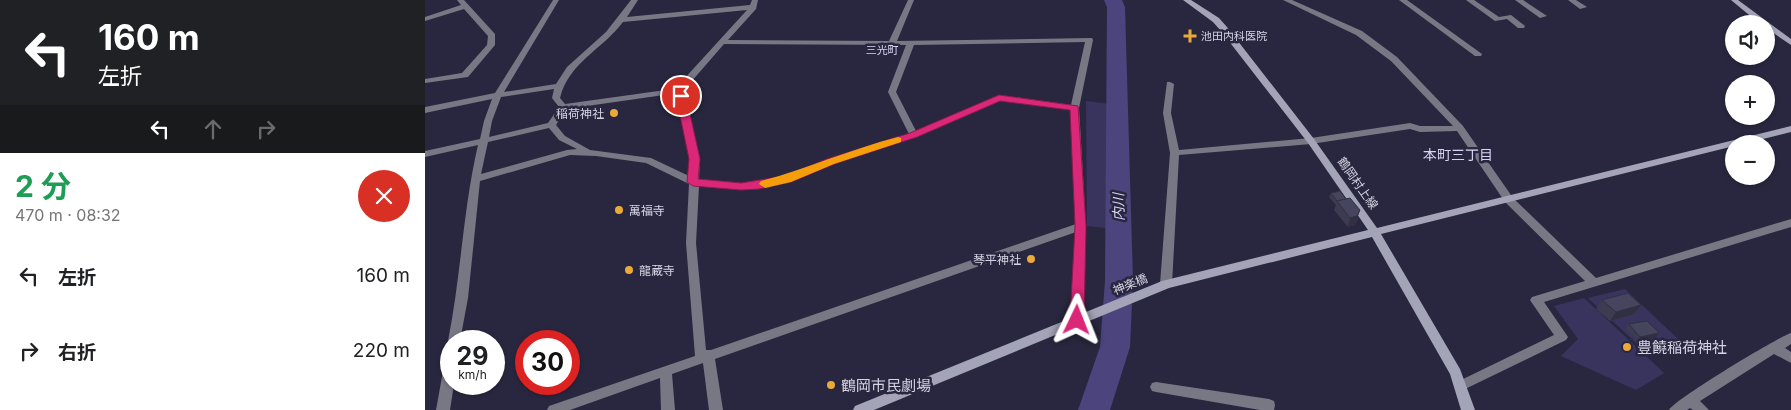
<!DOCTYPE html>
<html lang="ja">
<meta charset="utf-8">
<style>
body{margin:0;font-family:Inter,"Noto Sans JP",sans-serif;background:#f2f2f2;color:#202124;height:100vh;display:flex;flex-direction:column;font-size:19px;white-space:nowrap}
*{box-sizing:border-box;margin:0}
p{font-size:16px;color:#757577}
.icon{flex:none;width:28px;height:28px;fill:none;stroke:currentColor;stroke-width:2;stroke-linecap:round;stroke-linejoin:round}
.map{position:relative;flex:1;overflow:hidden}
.panel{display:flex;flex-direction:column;background:#fff;width:425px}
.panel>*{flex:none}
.hud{background:#202124;color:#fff;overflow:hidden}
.fabs{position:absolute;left:1300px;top:15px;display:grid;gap:10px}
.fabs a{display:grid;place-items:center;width:50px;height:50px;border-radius:50%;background:#fff;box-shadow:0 1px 4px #0004;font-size:25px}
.speed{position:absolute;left:15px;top:330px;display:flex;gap:10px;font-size:25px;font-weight:700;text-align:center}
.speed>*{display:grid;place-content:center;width:65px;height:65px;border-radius:50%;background:#fff;box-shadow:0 1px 4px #0004;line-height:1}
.speed small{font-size:12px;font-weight:400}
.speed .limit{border:8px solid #d22;background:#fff;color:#111}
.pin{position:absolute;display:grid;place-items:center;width:42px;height:42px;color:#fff;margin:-21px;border:2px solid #fff;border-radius:50%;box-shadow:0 1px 5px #0007}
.me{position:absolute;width:55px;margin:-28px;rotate:2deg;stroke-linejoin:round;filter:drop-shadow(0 0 4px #0008)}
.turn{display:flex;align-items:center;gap:18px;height:105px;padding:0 15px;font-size:22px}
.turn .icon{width:65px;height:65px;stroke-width:2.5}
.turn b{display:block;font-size:35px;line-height:42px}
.lanes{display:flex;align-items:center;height:48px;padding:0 15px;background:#0003;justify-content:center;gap:25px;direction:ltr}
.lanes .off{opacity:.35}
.round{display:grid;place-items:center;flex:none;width:52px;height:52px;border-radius:26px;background:#f2f2f2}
.overview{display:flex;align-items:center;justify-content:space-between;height:85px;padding:0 15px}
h1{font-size:30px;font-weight:700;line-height:38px;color:#1e9e55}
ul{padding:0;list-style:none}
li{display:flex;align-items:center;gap:15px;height:75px;padding:0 15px}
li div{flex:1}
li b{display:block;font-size:19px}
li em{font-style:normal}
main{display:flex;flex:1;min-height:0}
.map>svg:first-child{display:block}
.green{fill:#39345e}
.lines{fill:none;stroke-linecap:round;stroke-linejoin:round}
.river{fill:#4b447d;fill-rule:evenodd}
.street{fill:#787885;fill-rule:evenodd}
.secondary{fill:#a4a4b8;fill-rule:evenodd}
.wall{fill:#3c3b51}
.shaded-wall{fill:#313042}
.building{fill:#46455e;stroke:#313042}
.route{fill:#db2777;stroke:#8e194d}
.slow{fill:#f59e0b}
.poi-dot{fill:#eaaa39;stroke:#29273f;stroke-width:2}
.labels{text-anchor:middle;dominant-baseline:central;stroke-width:5;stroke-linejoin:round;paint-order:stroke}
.far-poi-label{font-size:11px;fill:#d5d4e4;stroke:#29273f;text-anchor:start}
.far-neighbourhood-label{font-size:11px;fill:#d5d4f3;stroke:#29273f}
.poi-label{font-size:12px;fill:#d5d4e4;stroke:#29273f;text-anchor:end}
.street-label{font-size:12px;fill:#d5d4e4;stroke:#29273f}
.neighbourhood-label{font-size:14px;fill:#d5d4f3;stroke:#29273f}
.water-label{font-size:14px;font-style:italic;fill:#dbd9fd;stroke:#29273f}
.near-poi-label{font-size:15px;fill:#d5d4e4;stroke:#29273f;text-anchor:start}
</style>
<main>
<section class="panel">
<div class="hud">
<div class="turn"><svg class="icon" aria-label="left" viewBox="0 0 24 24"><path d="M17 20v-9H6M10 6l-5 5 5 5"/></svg><div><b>160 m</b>左折</div></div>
<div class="lanes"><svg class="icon" aria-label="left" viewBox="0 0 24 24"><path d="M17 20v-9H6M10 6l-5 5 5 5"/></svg><svg class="icon off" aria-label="ahead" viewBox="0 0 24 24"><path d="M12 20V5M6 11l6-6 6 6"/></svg><svg class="icon off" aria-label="right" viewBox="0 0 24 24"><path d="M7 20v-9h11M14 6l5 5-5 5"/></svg></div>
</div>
<div class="overview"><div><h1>2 分</h1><p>470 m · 08:32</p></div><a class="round" style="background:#d93025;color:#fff"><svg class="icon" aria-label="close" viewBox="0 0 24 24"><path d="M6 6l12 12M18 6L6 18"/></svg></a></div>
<ul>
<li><svg class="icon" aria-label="left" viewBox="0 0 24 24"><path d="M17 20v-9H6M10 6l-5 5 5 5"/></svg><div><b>左折</b></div><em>160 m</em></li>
<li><svg class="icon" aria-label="right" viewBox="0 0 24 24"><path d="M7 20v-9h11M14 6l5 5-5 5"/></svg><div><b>右折</b></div><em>220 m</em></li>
</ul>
</section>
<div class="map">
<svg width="1366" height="410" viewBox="0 0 1366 410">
<rect width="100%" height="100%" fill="#29273f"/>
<g class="green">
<polygon points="661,101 685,104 689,229 662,226"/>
<polygon points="1200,289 1254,340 1226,357 1163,298"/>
<polygon points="1159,298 1239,373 1211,390 1136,356 1153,339 1129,306"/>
</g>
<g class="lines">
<polygon class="river" points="679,0 697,0 700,7 708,281 705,347 685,410 653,410 675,347 680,281 682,7"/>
<g class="street">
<polygon points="32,0 39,0 70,34 70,45 43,77 0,83 0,79 37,73 62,45 63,36 39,9 0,21 0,17 36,5"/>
<path d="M128 0H134L79 92 131 84 142 67 181 32 206 0H213L202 17 325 5 327 0H333L331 9 303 40 464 41 483 0H489L472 41 667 38 668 40 654 108 661 226 658 320 656 323 652 325 648 323 646 320 651 232 290 359 298 410H284L278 363 247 374 250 410H236L235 378 145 410H122L124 406 270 356 261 243 264 184 221 163 171 156 145 155 55 181 43 298 35 341H26V345L23 341C36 276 38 209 53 145L0 157V151L55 139 59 121 67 99 0 113V107L70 93ZM322 10 259 79 255 88 140 104 135 98C144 62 177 50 198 22ZM660 42 646 105 574 95 491 131 471 92 489 45ZM299 44 481 45 463 92 484 134 402 159 360 176 334 182 316 183 274 179 275 159 260 96 266 82ZM129 89 127 98 134 107 123 123 64 137 67 121 76 97ZM253 93 252 96 265 159 264 176 226 158 165 150 140 136 131 125 141 109ZM575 101 646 110 651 224 286 350H281L271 243 274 186 316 189 334 188 365 181 408 163 492 137ZM124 128 134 140 152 149 142 150 56 174 63 142Z"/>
<polygon points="858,0 867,0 937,31 972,57 1038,126 1088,198 1171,278 1366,219 1366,227 1119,302 1141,334 1143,337 1141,340 1036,391 1032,390 1030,386 1032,382 1129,335 1107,303 1105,300 1107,297 1160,281 1080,202 1032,131 995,132 985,129 886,144 754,155 747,284 745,287 737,287 735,284 745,153 738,113 742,82 745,82 749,84 746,113 754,150 886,138 985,123 995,126 1028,126 966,61 931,35"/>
<polygon points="974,0 982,0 1057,54 1056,56 1050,56"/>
<polygon points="1041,0 1049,0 1074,17 1086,15 1100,26 1099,28 1093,28 1082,19 1070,21"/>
<polygon points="1090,0 1098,0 1122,16 1115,18"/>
<polygon points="1143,0 1151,0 1162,7 1155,9"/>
<path d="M1366 333V344L1360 348 1366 352V363L1349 354 1275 401 1284 410H1268L1265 408 1262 410H1244C1249 400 1351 338 1366 333Z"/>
<polygon points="26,355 26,384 29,384 25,410 11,410 20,360 22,356"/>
<polygon points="731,382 844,399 849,401 850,405 849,410 835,410 731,392 727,391 725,387 727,383"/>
</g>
<g class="secondary">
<polygon points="758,0 766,0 794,18 802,27 889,139 952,228 1366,126 1366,132 1318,144 1309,144 1309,146 956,234 1035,369 1050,410 1036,410 1025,374 947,237 744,288 449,410 428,410 430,406 737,281 943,230 883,143 796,31 788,22"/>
<polygon points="1306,0 1313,0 1366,39 1366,45 1341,28 1341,24 1335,24"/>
</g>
</g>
<g class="wall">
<polygon points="906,193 933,218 930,225 923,227 909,210 911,205 904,197"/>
<polygon points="1177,300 1216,305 1209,314 1185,321 1171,309"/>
<polygon points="1204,324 1230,338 1212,341 1200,328"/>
</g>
<g class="shaded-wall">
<polygon points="935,210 930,225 923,227 925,218"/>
<polygon points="1216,305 1209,314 1185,321 1191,312"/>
<polygon points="1234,333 1230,338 1212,341 1215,337"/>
</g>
<g class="building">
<polygon points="915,191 921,199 912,201 906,193"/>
<polygon points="925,198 935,210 932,216 925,218 912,201"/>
<polygon points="1203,293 1216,305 1191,312 1177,300"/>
<polygon points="1222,321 1234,333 1215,337 1204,324"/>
</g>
<polygon class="route" points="256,93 261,96 275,159 273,179 316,183 360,176 402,159 485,133 574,95 653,106 661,226 659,320 657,324 652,325 645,320 650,226 645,110 575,101 492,137 409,164 366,182 334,189 316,190 268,186 262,182 264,159 251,96"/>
<path class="slow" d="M473 137 476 138V142L409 164 366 182 340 188 334 184 336 181C382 169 426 149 473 137Z"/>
<g class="poi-dot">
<path d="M762.5 28.5h5v5h5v5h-5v5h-5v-5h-5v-5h5z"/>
<circle cx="189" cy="113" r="5"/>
<circle cx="194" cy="210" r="5"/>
<circle cx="606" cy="259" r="5"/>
<circle cx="204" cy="270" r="5"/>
<circle cx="1202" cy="347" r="5"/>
<circle cx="406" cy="385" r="5"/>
</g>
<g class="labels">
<g class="far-poi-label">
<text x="776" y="36">池田内科医院</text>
</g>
<g class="far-neighbourhood-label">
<text x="457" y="50">三光町</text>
</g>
<g class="poi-label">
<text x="179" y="113">稲荷神社</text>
<text x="204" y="210" text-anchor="start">萬福寺</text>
<text x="596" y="259">琴平神社</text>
<text x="214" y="270" text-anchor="start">龍蔵寺</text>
</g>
<g class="street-label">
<text transform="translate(933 183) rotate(55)">鶴岡村上線</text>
<text transform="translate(705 284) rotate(-22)">神楽橋</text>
</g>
<g class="neighbourhood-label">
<text x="1033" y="154">本町三丁目</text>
</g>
<g class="water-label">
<text transform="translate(693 207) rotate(-91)">内川</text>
</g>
<g class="near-poi-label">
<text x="1212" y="347">豊饒稲荷神社</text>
<text x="416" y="385">鶴岡市民劇場</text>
</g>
</g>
</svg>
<div class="fabs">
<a><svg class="icon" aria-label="sound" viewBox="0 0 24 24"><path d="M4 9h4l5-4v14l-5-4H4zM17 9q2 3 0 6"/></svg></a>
<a>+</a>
<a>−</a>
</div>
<div class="speed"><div>29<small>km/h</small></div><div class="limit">30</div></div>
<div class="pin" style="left:256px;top:96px;background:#d93025"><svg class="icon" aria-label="arrive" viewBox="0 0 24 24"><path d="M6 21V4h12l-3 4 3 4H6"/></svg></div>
<svg class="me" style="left:652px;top:320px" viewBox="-20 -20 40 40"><path d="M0-17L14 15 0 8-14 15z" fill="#db2777" stroke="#fff" stroke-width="4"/></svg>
</div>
</main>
